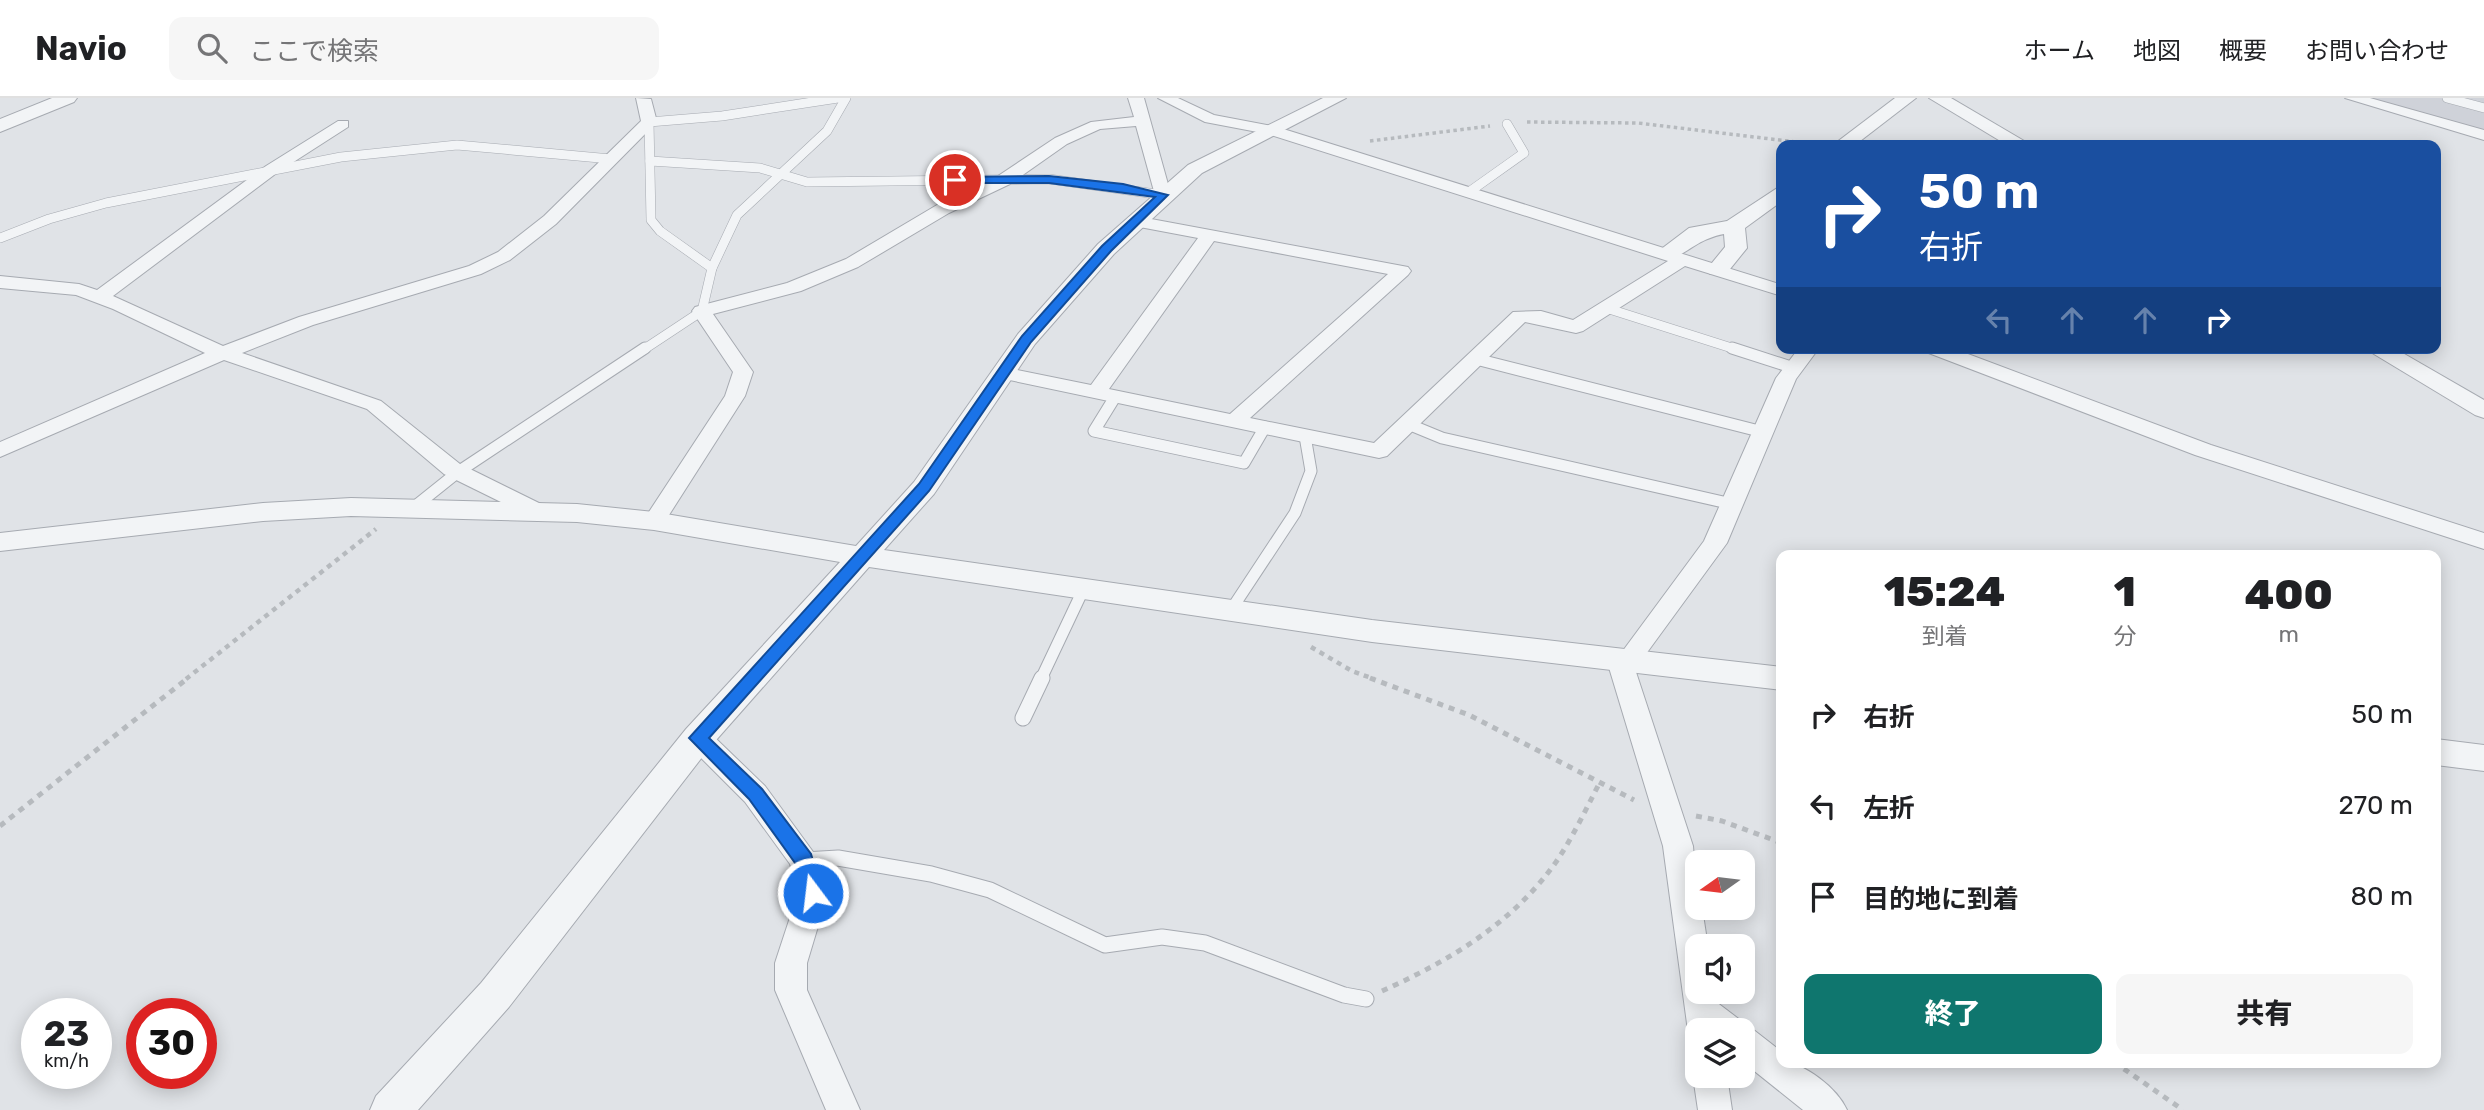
<!DOCTYPE html>
<html lang="ja">
<meta charset="utf-8">
<style>
body{margin:0;font-family:Rubik,"Noto Sans JP",sans-serif;background:#f6f6f6;color:#202124;height:100vh;display:flex;flex-direction:column;font-size:26px;white-space:nowrap}
*{box-sizing:border-box;margin:0}
p{font-size:23px;color:#757577}
.icon{flex:none;width:38px;height:38px;fill:none;stroke:currentColor;stroke-width:2;stroke-linecap:round;stroke-linejoin:round}
.map{position:relative;flex:1;overflow:hidden}
.sheet{position:absolute;left:1776px;top:452px;width:665px;height:518px;display:flex;flex-direction:column;background:#fff;border-radius:14px;box-shadow:0 4px 18px #0003}
.sheet>*{flex:none}
.top-card{position:absolute;left:1776px;top:42px;width:665px;height:214px;border-radius:14px;box-shadow:0 4px 18px #0003;background:#1a4fa0;color:#fff;overflow:hidden}
.needle{width:46px;rotate:256deg}
.tools{position:absolute;left:1685px;top:752px;display:grid;gap:14px}
.tools a{display:grid;place-items:center;width:70px;height:70px;border-radius:14px;background:#fff;box-shadow:0 4px 18px #0003;font-size:35px}
.speed{position:absolute;left:21px;top:900px;display:flex;gap:14px;font-size:35px;font-weight:700;text-align:center}
.speed>*{display:grid;place-content:center;width:91px;height:91px;border-radius:50%;background:#fff;box-shadow:0 4px 18px #0003;line-height:1}
.speed small{font-size:18px;font-weight:400}
.speed .limit{border:10px solid #d22;background:#fff;color:#111}
.pin{position:absolute;display:grid;place-items:center;width:60px;height:60px;color:#fff;margin:-30px;border:4px solid #fff;border-radius:50%;box-shadow:0 2px 7px #0007}
.me{position:absolute;width:77px;margin:-38px;rotate:345deg;stroke-linejoin:round;filter:drop-shadow(0 0 5px #0008)}
.turn{display:flex;align-items:center;gap:24px;height:147px;padding:0 28px;font-size:32px}
.turn .icon{width:91px;height:91px;stroke-width:2.5}
.turn b{display:block;font-size:49px;line-height:60px}
.lanes{display:flex;align-items:center;height:66px;padding:0 28px;background:#0003;justify-content:center;gap:35px;direction:ltr}
.lanes .off{opacity:.35}
.eta{display:flex;justify-content:space-evenly;align-items:center;height:119px;text-align:center}
.eta b{font-size:42px;font-weight:800;line-height:49px}
.primary-button{display:flex;gap:14px;margin-top:auto;padding:14px 28px}
.primary-button a{flex:1;height:80px;border-radius:14px;background:#0f766e;color:#fff;font-size:28px;font-weight:800;line-height:80px;text-align:center}
.primary-button a+a{background:#f6f6f6;color:#202124}
ul{padding:0;list-style:none}
li{display:flex;align-items:center;gap:21px;height:91px;padding:0 28px}
li div{flex:1}
li b{display:block;font-size:26px}
li em{font-style:normal}
header{display:flex;align-items:center;gap:42px;box-sizing:border-box;height:98px;padding:0 35px;background:#fff;border-bottom:2px solid #e0e0e0}
header strong{font-size:33px}
nav{display:flex;gap:38px;margin-inline-start:auto;font-size:24px}
.search{width:490px;height:63px;background:#f6f6f6;display:flex;align-items:center;gap:18px;box-sizing:border-box;padding:0 24px;border-radius:14px;color:#757577;font-size:26px}
.map>svg:first-child{display:block}
.built{fill:#cfd2d9}
.lines{fill:none;stroke-linecap:round;stroke-linejoin:round}
.service-far2-casing{stroke:#a6aab1;stroke-width:10}
.service-far1-casing{stroke:#a6aab1;stroke-width:13}
.service-casing{stroke:#a6aab1;stroke-width:17}
.minor-casing{stroke:#a6aab1;stroke-width:2}
.tertiary-casing{stroke:#a6aab1;stroke-width:2}
.path-far2{stroke:#b6babe;stroke-width:3.5;stroke-dasharray:3.5 3.5;stroke-linecap:butt}
.path-far1{stroke:#b6babe;stroke-width:4.5;stroke-dasharray:5 5;stroke-linecap:butt}
.path{stroke:#b6babe;stroke-width:5;stroke-dasharray:6 6;stroke-linecap:butt}
.service-far2{stroke:#f2f4f6;stroke-width:9}
.service-far1{stroke:#f2f4f6;stroke-width:11}
.service{stroke:#f2f4f6;stroke-width:15}
.minor{fill:#f2f4f6;fill-rule:evenodd}
.tertiary{fill:#f2f4f6;fill-rule:evenodd}
.route{fill:#1a73e8;stroke:#114b97;stroke-width:2}
</style>
<header>
<strong>Navio</strong>
<div class="search"><svg class="icon" aria-label="search" viewBox="0 0 24 24"><circle cx="10" cy="10" r="6"/><path d="M15 15l6 6"/></svg>ここで検索</div>
<nav><a>ホーム</a><a>地図</a><a>概要</a><a>お問い合わせ</a></nav>
</header>
<div class="map">
<svg width="2484" height="1012" viewBox="0 0 2484 1012">
<rect width="100%" height="100%" fill="#e0e3e7"/>
<polygon class="built" points="2368,0 2484,0 2484,32"/>
<g class="lines">
<defs>
<g id="service-far2">
<polyline points="2447,0 2484,10"/>
<polyline points="650,63 760,70 807,84 1049,81 1163,97"/>
<polyline points="1469,94 1524,55 1507,26"/>
<polyline points="0,140 49,121 106,105 341,59 457,47 611,61"/>
<polyline points="712,170 660,133 651,122 649,24 722,18 838,0"/>
<polyline points="1606,210 1738,252"/>
<polyline points="643,252 702,213 712,170 737,117 827,33 846,0"/>
</g>
<g id="service-far1">
<polyline points="1732,250 1794,270"/>
<polyline points="1476,261 1763,334"/>
<polyline points="1115,299 1094,333 1244,365 1265,329"/>
<polyline points="1408,326 1442,340 1732,406"/>
<polyline points="413,410 458,374 645,250"/>
<polyline points="1231,512 1295,415 1311,373 1305,338"/>
<polyline points="1041,581 1084,490"/>
</g>
<g id="service">
<polyline points="1023,620 1042,580"/>
<polyline points="804,762 838,760 931,776 990,792 1105,847 1162,839 1205,845 1344,897 1366,901"/>
</g>
<g id="minor">
<polygon points="636,0 651,1 657,24 654,27 556,126 510,162 481,176 313,227 242,255 381,303 460,366 543,407 546,412 543,417 527,417 444,376 367,311 224,262 0,359 0,344 205,255 113,211 76,197 0,190 0,178 79,186 97,192 266,68 338,23 348,23 348,29 278,74 113,198 223,248 299,219 469,168 498,154 544,118 641,23"/>
<polygon points="1128,0 1144,0 1171,97 1169,101 1163,102 1155,97 1136,28 1100,31 1067,46 1010,86 949,115 858,169 801,193 713,216 753,274 745,298 662,428 646,428 643,423 725,298 733,274 692,213 695,209 787,185 846,161 937,107 998,78 1055,40 1091,24 1134,19"/>
<path d="M1158 0H1178L1214 17 1277 29 1782 187V198L1685 168 1583 233 1576 235 1525 224 1387 358 1379 360 995 279 992 275 1002 269 1091 287 1198 140 1129 127 1126 123 1129 119 1135 118 1408 169 1411 173 1408 177 1250 320 1374 345 1513 214 1541 213 1573 222 1668 163 1268 36 1205 24ZM1214 143 1388 176 1230 316 1109 291Z"/>
<polygon points="2345,0 2370,0 2484,32 2484,42"/>
<path d="M1799 250H1819L1796 281 1727 445 1635 571 1693 748 1698 810H1702L1708 849H1698V894H1714L1715 903 1740 922 1743 929 1755 933 1782 954V964C1804 964 1838 991 1847 1012H1803L1743 964V933H1698V945L1693 944 1688 933 1663 748 1607 563 1611 556 1622 554 1704 443 1776 280Z"/>
<polygon points="1923,250 1952,250 2211,347 2484,435 2484,451 2195,357 1926,254"/>
<polygon points="698,630 708,633 765,688 819,762 828,795 807,865 807,892 860,1012 826,1012 775,892 775,865 798,795 790,766 745,704 688,647 685,640 688,633"/>
<polygon points="1698,969 1698,978 1727,978 1732,1012 1698,1012 1693,978"/>
</g>
<g id="tertiary">
<polygon points="52,0 77,0 74,4 0,34 0,21"/>
<polygon points="1323,0 1346,0 1202,75 1114,156 1035,246 934,396 884,452 1372,522 1782,569 1782,592 1372,544 869,469 710,649 509,909 418,1012 370,1012 376,998 481,885 686,631 840,464 654,432 577,424 351,418 263,423 0,453 0,435 263,405 351,400 577,406 654,414 856,448 914,384 1018,236 1098,146 1188,67"/>
<polygon points="1895,0 1916,0 1855,47 1833,47"/>
<polygon points="1929,0 1951,0 2031,47 2007,47"/>
<path d="M1782 87V103L1745 130 1747 150 1726 176H1710L1707 171 1725 149 1724 136C1697 141 1688 156 1667 162L1656 155 1689 130 1727 123Z"/>
<polygon points="2364,250 2394,250 2484,302 2484,320 2475,317"/>
<polygon points="2436,641 2484,647 2484,673 2436,667"/>
</g>
</defs>
<use href="#service-far2" class="service-far2-casing"/>
<use href="#service-far1" class="service-far1-casing"/>
<use href="#service" class="service-casing"/>
<use href="#minor" class="minor-casing"/>
<use href="#tertiary" class="tertiary-casing"/>
<g class="path-far2">
<polyline points="1527,24 1638,25 1821,47"/>
<polyline points="1370,43 1490,28"/>
</g>
<g class="path-far1">
<polyline points="1311,549 1352,573 1374,581"/>
<polyline points="186,581 376,431"/>
</g>
<g class="path">
<polyline points="1370,580 1469,617 1634,702"/>
<polyline points="1696,718 1722,723 1782,745"/>
<polyline points="0,728 188,580"/>
<path d="M1382 893C1449 863 1513 825 1556 764 1573 739 1586 711 1600 684"/>
<polyline points="2114,964 2183,1012"/>
</g>
<use href="#service-far2" class="service-far2"/>
<use href="#service-far1" class="service-far1"/>
<use href="#service" class="service"/>
<use href="#minor" class="minor"/>
<use href="#tertiary" class="tertiary"/>
</g>
<polygon class="route" points="1049,78 1123,86 1168,97 1111,153 1031,244 929,393 709,640 762,691 811,756 822,795 819,801 806,801 795,765 749,701 689,640 919,386 1022,238 1102,148 1155,99 1049,85 955,85 949,82 955,79"/>
</svg>
<div class="tools">
<a><svg class="needle" viewBox="-14 -14 28 28"><path d="M0-13l5 13h-10z" fill="#e53935"/><path d="M0 13l5-13h-10z" fill="#757577"/></svg></a>
<a><svg class="icon" aria-label="sound" viewBox="0 0 24 24"><path d="M4 9h4l5-4v14l-5-4H4zM17 9q2 3 0 6"/></svg></a>
<a><svg class="icon" aria-label="layers" viewBox="0 0 24 24"><path d="M12 4l9 5-9 5-9-5zM3 14l9 5 9-5"/></svg></a>
</div>
<div class="speed"><div>23<small>km/h</small></div><div class="limit">30</div></div>
<div class="pin" style="left:955px;top:82px;background:#d93025"><svg class="icon" aria-label="arrive" viewBox="0 0 24 24"><path d="M6 21V4h12l-3 4 3 4H6"/></svg></div>
<svg class="me" style="left:813px;top:795px" viewBox="-20 -20 40 40"><circle r="17" fill="#1a73e8" stroke="#fff" stroke-width="3"/><path d="M0-11L8 9 0 5-8 9z" fill="#fff"/></svg>
<div class="top-card">
<div class="turn"><svg class="icon" aria-label="right" viewBox="0 0 24 24"><path d="M7 20v-9h11M14 6l5 5-5 5"/></svg><div><b>50 m</b>右折</div></div>
<div class="lanes"><svg class="icon off" aria-label="left" viewBox="0 0 24 24"><path d="M17 20v-9H6M10 6l-5 5 5 5"/></svg><svg class="icon off" aria-label="ahead" viewBox="0 0 24 24"><path d="M12 20V5M6 11l6-6 6 6"/></svg><svg class="icon off" aria-label="ahead" viewBox="0 0 24 24"><path d="M12 20V5M6 11l6-6 6 6"/></svg><svg class="icon" aria-label="right" viewBox="0 0 24 24"><path d="M7 20v-9h11M14 6l5 5-5 5"/></svg></div>
</div>
<section class="sheet">
<div class="eta">
<div><b>15:24</b><p>到着</p></div>
<div><b>1</b><p>分</p></div>
<div><b>400</b><p>m</p></div>
</div>
<ul>
<li><svg class="icon" aria-label="right" viewBox="0 0 24 24"><path d="M7 20v-9h11M14 6l5 5-5 5"/></svg><div><b>右折</b></div><em>50 m</em></li>
<li><svg class="icon" aria-label="left" viewBox="0 0 24 24"><path d="M17 20v-9H6M10 6l-5 5 5 5"/></svg><div><b>左折</b></div><em>270 m</em></li>
<li><svg class="icon" aria-label="arrive" viewBox="0 0 24 24"><path d="M6 21V4h12l-3 4 3 4H6"/></svg><div><b>目的地に到着</b></div><em>80 m</em></li>
</ul>
<div class="primary-button"><a>終了</a><a>共有</a></div>
</section>
</div>
